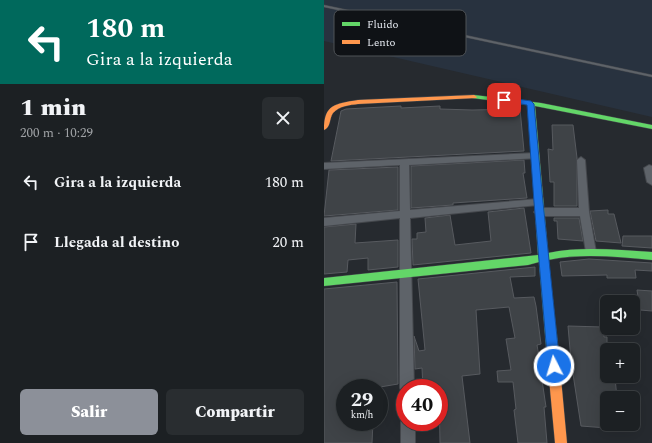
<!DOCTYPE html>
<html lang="es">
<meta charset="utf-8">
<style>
body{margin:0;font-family:Spectral,serif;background:#292d30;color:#f1f3f6;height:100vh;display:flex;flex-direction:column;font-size:15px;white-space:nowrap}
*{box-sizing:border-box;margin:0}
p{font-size:13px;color:#a0a3a6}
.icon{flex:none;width:22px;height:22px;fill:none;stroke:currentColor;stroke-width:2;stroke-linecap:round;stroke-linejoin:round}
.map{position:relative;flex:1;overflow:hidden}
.panel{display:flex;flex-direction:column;background:#1c2023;width:324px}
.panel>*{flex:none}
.guide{background:#00695c;color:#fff;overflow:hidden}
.tools{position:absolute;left:276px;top:295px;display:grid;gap:8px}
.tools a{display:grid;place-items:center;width:40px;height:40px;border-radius:6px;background:#1c2023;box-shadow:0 4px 16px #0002,0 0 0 1px #3a3e41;font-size:20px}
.speed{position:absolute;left:12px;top:379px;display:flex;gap:8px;font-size:20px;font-weight:700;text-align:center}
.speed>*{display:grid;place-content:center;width:52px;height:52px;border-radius:50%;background:#1c2023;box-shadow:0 4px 16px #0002,0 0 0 1px #3a3e41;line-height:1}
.speed small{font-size:10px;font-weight:400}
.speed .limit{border:6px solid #d22;background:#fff;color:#111}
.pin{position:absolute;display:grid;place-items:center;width:34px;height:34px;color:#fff;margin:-17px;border-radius:8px;box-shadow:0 2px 6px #0006}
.me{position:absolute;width:44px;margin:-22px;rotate:355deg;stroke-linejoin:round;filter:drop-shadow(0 0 3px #0008)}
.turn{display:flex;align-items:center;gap:14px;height:84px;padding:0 20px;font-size:18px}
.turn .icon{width:52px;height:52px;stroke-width:2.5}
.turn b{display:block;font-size:28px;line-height:34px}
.round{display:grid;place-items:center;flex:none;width:42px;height:42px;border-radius:6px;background:#292d30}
.headline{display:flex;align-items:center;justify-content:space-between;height:68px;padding:0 20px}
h1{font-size:24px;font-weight:800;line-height:30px}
.button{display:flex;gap:8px;margin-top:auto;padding:8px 20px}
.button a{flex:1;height:46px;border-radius:6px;background:#8c9099;color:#fff;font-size:16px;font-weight:800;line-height:46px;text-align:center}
.button a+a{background:#292d30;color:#f1f3f6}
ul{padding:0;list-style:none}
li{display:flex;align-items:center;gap:12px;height:60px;padding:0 20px}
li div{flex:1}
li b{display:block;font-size:15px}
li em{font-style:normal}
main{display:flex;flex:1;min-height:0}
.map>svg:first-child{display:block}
.built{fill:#28323f}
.building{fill:#3f4347;stroke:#575a5f}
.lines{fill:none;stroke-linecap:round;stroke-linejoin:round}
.lane-casing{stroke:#45484d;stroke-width:1}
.street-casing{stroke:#45484d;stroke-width:2}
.fast-casing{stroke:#45484d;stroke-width:1}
.slow-casing{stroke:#45484d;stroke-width:1}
.lane{fill:#5e6369;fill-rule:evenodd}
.street{fill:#5e6369;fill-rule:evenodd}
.fast{fill:#63d668;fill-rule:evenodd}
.slow{fill:#ff974d;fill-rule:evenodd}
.route{fill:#1a73e8;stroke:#114b97}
.key{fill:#0f1216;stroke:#4e5256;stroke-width:1}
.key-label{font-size:11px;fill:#e2e6ed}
</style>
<main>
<section class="panel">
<div class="guide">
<div class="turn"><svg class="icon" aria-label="left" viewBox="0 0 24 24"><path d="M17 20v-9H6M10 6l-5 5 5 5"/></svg><div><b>180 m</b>Gira a la izquierda</div></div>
</div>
<div class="headline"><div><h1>1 min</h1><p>200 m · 10:29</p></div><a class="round"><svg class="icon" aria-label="close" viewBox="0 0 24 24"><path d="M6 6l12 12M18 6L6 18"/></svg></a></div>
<ul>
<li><svg class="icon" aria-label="left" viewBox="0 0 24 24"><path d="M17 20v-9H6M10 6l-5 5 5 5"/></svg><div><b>Gira a la izquierda</b></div><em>180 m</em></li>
<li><svg class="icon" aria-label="arrive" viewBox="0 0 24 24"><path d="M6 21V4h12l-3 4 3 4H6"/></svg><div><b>Llegada al destino</b></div><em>20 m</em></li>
</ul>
<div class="button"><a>Salir</a><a>Compartir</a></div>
</section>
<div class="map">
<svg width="328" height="443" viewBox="0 0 328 443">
<rect width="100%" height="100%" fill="#262a2f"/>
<polygon class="built" points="0,0 328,0 328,117 0,41"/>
<g class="building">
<polygon points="77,106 77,108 116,106 116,109 148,110 196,109 200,151 7,161 17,111 22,109"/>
<polygon points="228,125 249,125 253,158 253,206 230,206 230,182 226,182 224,149 229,150"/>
<polygon points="200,160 201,173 199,173 203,198 129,203 129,205 87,208 87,166"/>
<polygon points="74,167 74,210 0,216 5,170"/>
<polygon points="200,208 207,253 89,265 88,239 93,239 93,233 102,232 101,218 126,215 131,245 167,241 164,212"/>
<polygon points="284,210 284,214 290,214 297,243 272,241 266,211"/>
<polygon points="230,218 255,218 259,241 234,239 233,221 230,221"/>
<polygon points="32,224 31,243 74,240 74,267 44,270 44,258 24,260 23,272 0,274 0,227"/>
<polygon points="299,236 328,236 328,248 298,246"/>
<polygon points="265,259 328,263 328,271 311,270 312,278 283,278 283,275 238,276 236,262"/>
<polygon points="211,267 211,276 186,277 190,298 210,297 212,306 217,344 213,345 217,368 219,368 220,380 218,380 222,407 220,407 223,443 194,443 190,410 192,409 189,382 174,382 173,371 187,370 182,339 191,338 185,307 152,310 156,374 138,376 146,443 116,443 115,388 99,388 98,368 91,369 90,336 95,351 101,350 94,279"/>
<polygon points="73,282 74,384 50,388 21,388 21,422 49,422 48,443 0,443 0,289"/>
<polygon points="313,290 328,291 328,311 316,310"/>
<polygon points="244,326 279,327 280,337 283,337 283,378 291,378 293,398 283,398 283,428 257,426 247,361"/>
</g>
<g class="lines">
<defs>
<polygon id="lane" points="0,5 328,75 328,77 0,7"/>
<g id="street">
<polygon points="211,153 215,156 214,158 85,165 86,210 214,199 219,202 214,205 86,218 90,388 81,388 81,393 78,392 76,388 76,218 0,226 0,218 76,211 76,165 0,169 0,163"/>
<polygon points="257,157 261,160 265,212 272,252 271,255 263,255 262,252 256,216 215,216 210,212 215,208 255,208 253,160"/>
<polygon points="325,165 328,166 328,185 323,182 320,168"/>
<polygon points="81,416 81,422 91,422 91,443 77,443 77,422"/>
</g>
<path id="fast" d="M150 95 217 103 328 125V129L211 106 224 253C258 246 293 250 328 252V260C293 257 259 253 224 260L234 346 232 350 228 351 224 350 222 346 215 262 204 265 0 286V278L214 255 204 105 148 98 147 97Z"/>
<g id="slow">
<path d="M150 95 153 97 152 98 34 104C26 105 15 106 9 113 5 119 7 127 0 130 0 104 11 104 34 100Z"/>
<polygon points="228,341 232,342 234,346 243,443 231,443 222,346 224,342"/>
</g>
</defs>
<use href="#lane" class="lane-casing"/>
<use href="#street" class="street-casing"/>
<use href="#fast" class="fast-casing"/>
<use href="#slow" class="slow-casing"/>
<use href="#lane" class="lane"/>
<use href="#street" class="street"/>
<use href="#fast" class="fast"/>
<use href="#slow" class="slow"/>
</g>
<polygon class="route" points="180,97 207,101 210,104 219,202 236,366 234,369 230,371 226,369 224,366 210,202 203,105 177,101 176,100"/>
<rect x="10" y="10" width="132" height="46" rx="6" class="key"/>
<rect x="18" y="22" width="18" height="4" fill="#63d668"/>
<rect x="18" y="40" width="18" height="4" fill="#ff974d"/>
<g class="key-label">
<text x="43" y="28">Fluido</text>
<text x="43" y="46">Lento</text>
</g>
</svg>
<div class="tools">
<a><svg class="icon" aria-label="sound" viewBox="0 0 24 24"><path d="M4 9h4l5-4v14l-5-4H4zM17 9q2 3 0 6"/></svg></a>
<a>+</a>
<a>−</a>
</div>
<div class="speed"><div>29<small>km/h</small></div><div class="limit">40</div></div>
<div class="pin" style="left:180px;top:100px;background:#d93025"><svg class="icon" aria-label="arrive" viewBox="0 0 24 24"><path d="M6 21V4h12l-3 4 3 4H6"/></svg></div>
<svg class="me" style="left:230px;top:366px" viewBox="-20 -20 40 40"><circle r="17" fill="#1a73e8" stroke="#fff" stroke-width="3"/><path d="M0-11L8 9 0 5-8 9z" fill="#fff"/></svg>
</div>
</main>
